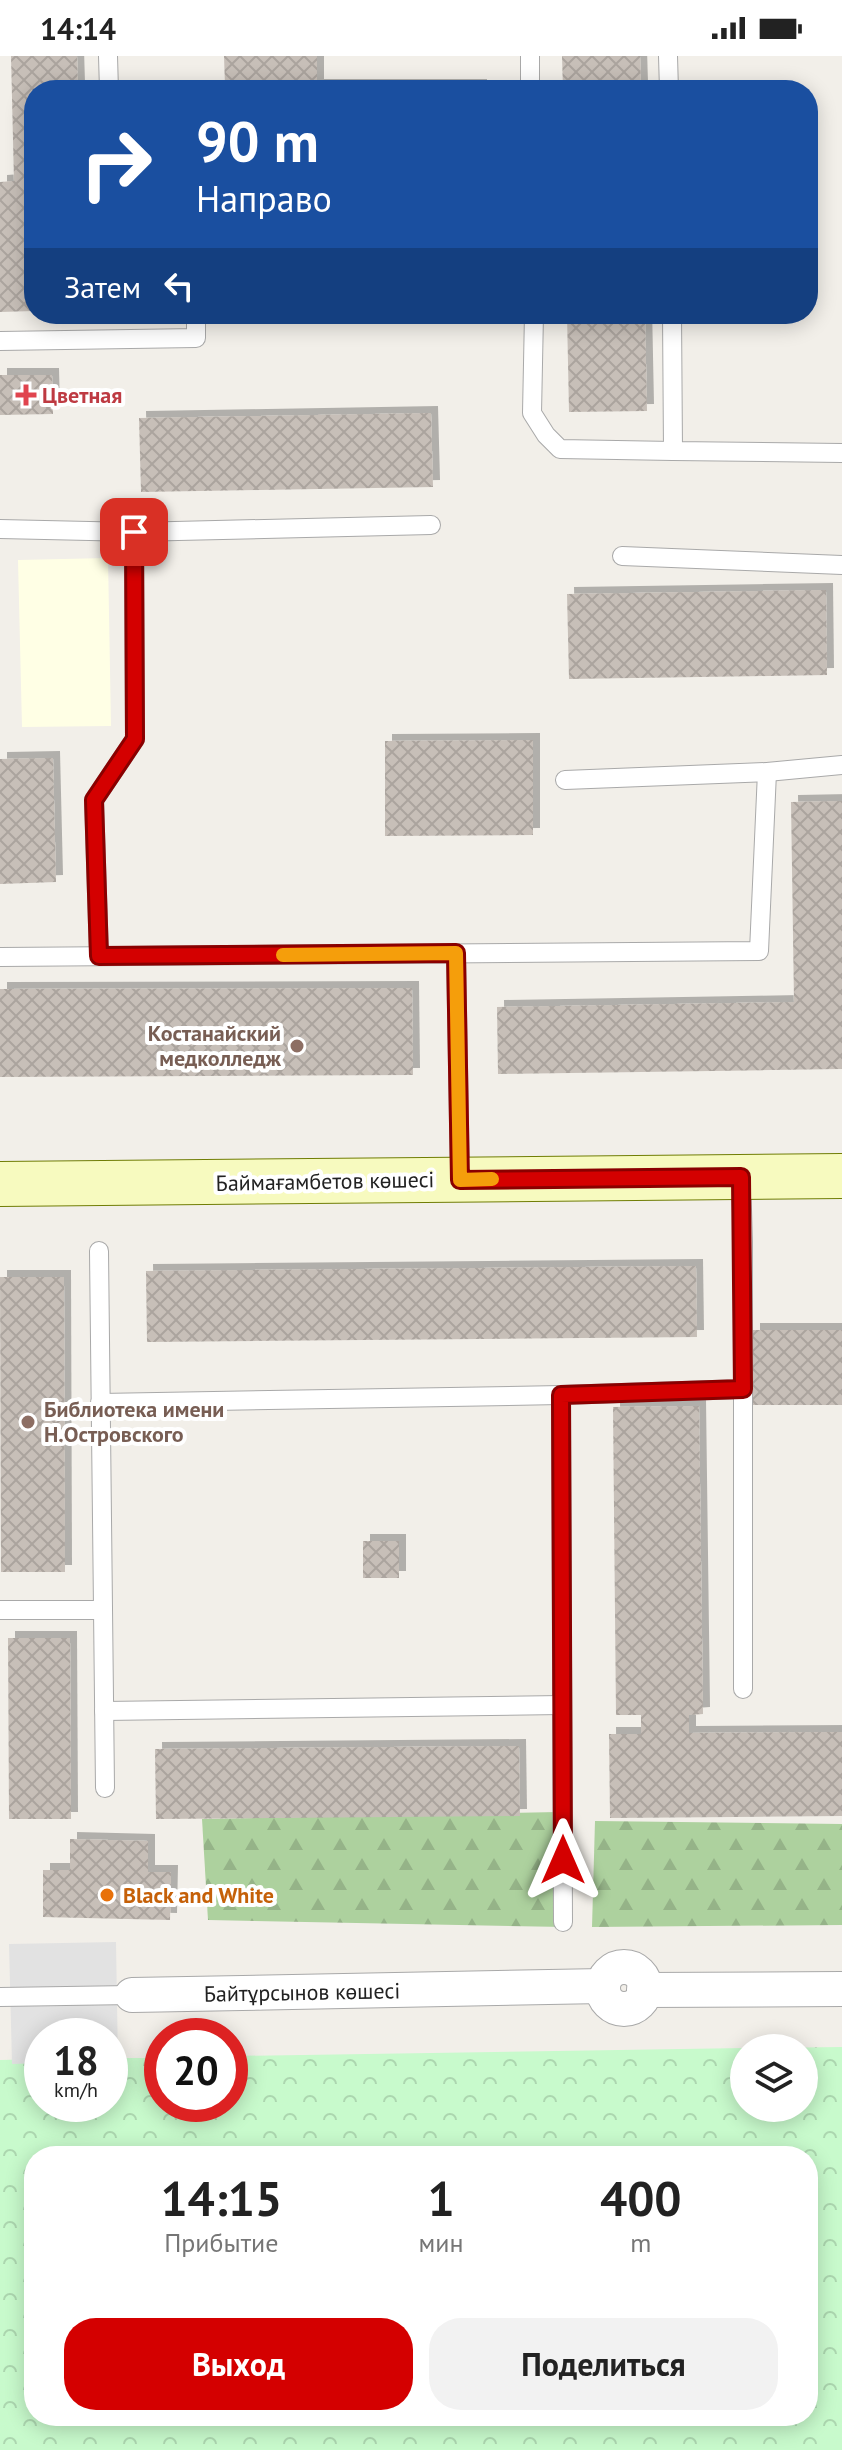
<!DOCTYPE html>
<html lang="ru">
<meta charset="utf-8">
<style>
body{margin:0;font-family:"PT Sans",sans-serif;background:#f2f2f2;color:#222;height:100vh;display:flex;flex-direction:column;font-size:30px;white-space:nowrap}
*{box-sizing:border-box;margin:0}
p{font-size:26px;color:#767676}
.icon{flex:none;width:44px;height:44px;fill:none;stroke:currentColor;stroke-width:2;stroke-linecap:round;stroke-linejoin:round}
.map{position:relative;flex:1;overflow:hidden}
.panel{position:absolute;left:24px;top:2090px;width:794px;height:280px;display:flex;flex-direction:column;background:#fff;border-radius:32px;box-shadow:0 4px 20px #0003}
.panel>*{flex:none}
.banner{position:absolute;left:24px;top:24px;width:794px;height:244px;border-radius:32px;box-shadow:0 4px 20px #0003;background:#1a4fa0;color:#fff;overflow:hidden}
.buttons{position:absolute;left:730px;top:1978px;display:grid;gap:16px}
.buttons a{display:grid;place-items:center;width:88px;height:88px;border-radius:50%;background:#fff;box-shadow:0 4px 20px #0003;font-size:40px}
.speed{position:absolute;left:24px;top:1962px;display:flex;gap:16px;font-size:40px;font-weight:700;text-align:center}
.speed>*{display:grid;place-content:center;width:104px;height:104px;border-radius:50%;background:#fff;box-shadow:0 4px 20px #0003;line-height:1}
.speed small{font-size:20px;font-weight:400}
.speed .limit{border:12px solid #d22;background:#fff;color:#111}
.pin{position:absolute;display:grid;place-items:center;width:68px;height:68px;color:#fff;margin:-34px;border-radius:16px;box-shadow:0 4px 12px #0006}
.me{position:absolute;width:88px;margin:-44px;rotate:0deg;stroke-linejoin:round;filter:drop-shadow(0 0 6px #0008)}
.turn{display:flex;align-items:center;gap:28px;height:168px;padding:0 40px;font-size:36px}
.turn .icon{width:104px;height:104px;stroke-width:2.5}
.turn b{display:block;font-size:56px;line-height:68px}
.then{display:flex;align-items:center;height:76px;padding:0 40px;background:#0003;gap:16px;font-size:30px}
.eta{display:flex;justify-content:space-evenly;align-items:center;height:136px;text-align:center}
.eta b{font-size:48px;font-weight:800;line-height:56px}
.button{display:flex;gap:16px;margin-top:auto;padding:16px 40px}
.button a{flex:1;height:92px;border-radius:32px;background:#d40000;color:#fff;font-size:32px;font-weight:800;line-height:92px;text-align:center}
.button a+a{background:#f2f2f2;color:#222}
.status{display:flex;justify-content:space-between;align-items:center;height:56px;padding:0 40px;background:#fff;direction:ltr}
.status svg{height:22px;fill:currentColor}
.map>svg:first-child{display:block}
.education{fill:#ffffe5}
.forest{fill:url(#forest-firs)}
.park{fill:url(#park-crowns);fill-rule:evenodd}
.parking{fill:#e2e2e2}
.building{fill:url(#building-cross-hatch);filter:url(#shadow)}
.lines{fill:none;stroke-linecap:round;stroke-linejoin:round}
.lane-casing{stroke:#a9a9a9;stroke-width:20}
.street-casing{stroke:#a9a9a9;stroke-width:36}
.secondary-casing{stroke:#707d05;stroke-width:46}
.lane{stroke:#fff;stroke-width:18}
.street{stroke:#fff;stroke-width:34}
.secondary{stroke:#f7fabf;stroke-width:44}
.route-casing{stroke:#8a0000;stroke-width:20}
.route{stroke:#d40000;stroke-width:14}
.slow{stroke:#f59e0b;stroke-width:14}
.health-dot{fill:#e0444e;stroke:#fff;stroke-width:3}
.education-dot{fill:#8d6e63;stroke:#fff;stroke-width:3}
.food-dot{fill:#e8710a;stroke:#fff;stroke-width:3}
.labels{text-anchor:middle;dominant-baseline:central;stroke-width:8;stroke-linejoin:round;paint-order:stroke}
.health-label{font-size:22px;font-weight:bold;fill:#be3a42;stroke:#fff;text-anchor:start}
.education-label{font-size:22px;font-weight:bold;fill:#785e54;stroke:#fff;text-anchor:end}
.street-label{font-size:22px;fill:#222;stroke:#fff}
.food-label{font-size:22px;font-weight:bold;fill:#c56008;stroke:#fff;text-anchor:start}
</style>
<div class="status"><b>14:14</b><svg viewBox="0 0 49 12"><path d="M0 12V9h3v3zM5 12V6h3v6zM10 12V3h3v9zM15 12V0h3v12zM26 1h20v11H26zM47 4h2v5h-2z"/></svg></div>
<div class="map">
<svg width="842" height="2394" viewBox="0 0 842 2394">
<defs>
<pattern id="forest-firs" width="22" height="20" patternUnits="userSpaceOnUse" patternTransform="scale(2)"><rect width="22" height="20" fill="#add19e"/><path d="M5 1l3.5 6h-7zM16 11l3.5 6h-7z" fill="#95b388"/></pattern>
<pattern id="park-crowns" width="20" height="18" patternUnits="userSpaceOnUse" patternTransform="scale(2)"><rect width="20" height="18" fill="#c8facc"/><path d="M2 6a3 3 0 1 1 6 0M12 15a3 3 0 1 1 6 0" fill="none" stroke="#acd6af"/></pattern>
<pattern id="building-cross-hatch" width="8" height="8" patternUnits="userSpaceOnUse" patternTransform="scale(2)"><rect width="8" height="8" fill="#c7bfb8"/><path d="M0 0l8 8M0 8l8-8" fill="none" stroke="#aba49e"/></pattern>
<filter id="shadow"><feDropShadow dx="7" dy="-7" stdDeviation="0" flood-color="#0004"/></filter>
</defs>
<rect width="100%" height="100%" fill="#f2efe9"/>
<polygon class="education" points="108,502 111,670 22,671 18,504"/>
<g class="forest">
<polygon points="558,1756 565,1871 208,1864 202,1763"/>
<polygon points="595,1765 842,1768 842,1869 592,1871"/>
</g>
<path class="park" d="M842 1991V2394H0V2004L42 2003V2048H110V2002H162V2048H230V2000L744 1992V2052H804V1992H756ZM34 2100H808V2360H34Z"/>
<polygon class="parking" points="116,1886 118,2006 110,2006 110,1980 42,1980 42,2007 12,2008 9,1888"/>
<g class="building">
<polygon points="11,0 77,0 78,34 34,34 34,255 0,256 0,126 14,125"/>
<polygon points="224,0 317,0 317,30 480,30 480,34 239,34 239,30 225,30"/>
<polygon points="562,0 640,0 641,34 563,34"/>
<polygon points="567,258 645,258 647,355 569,356"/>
<polygon points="0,319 52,319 53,358 0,359"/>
<polygon points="431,357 433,431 141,436 139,362"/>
<polygon points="826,534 827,619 569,623 567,538"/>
<polygon points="533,684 533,779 385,780 385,685"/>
<polygon points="53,702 56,826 0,828 0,703"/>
<polygon points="842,745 842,1013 498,1018 497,951 794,946 791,746"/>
<polygon points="412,932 413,1019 0,1021 0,933"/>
<polygon points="696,1210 697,1281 147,1286 146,1215"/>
<polygon points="0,1221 64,1221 65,1516 1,1516"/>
<rect x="753" y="1274" width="89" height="75"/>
<polygon points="699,1350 703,1658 689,1659 689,1677 842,1676 842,1760 610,1762 609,1678 641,1678 641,1659 616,1659 613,1351"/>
<rect x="363" y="1485" width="36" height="37"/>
<polygon points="8,1582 70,1582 71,1763 9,1763"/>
<polygon points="519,1690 520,1760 156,1763 155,1693"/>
<polygon points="70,1783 148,1785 148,1816 171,1816 170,1864 43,1861 43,1814 70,1814"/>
</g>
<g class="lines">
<defs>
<g id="lane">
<polyline points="108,0 109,34"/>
<polyline points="530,0 530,34"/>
<polyline points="668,0 669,34"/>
<polyline points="534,258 532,357 546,379 560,393 673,395"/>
<polyline points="672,258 673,395 842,397"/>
<polyline points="0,285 196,282 196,258"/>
<polyline points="0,473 134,476"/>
<polyline points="622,500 842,509"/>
<polyline points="565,724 767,716 842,709"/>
<polyline points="456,897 460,1124"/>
<polyline points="99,900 94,744 135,683 134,476 431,469"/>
<polyline points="0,901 759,895 767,716"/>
<polyline points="741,1121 743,1186 743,1633"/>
<polyline points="99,1195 105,1732"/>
<polyline points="561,1339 563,1866"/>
<polyline points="100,1347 561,1339 743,1333"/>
<polyline points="0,1554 103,1554"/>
<polyline points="104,1655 562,1649"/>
<polyline points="0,1941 132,1939"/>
</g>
<g id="street">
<circle cx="624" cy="1932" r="21"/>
<polyline points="644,1934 842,1933"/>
<polyline points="132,1939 603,1930"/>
</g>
<polyline id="secondary" points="0,1128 842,1120"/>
</defs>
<use href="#lane" class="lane-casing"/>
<use href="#street" class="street-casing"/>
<use href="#secondary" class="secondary-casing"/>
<use href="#lane" class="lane"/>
<use href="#street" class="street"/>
<use href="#secondary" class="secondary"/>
</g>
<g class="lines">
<defs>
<polyline id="route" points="134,476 135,683 94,744 99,900 456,897 460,1124 741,1121 743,1333 561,1339 563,1804"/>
</defs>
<use href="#route" class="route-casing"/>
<use href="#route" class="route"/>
<polyline class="slow" points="283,899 456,897 460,1124 492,1123"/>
</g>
<path class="health-dot" d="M22 327h8v8h8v8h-8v8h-8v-8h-8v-8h8z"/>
<g class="education-dot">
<circle cx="297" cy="990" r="8"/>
<circle cx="28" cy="1366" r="8"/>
</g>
<circle class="food-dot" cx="107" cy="1839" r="8"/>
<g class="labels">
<g class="health-label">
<text x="42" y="339">Цветная</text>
</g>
<g class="education-label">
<text x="281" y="977">Костанайский<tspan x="281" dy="25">медколледж</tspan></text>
<text x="44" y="1353" text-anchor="start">Библиотека имени<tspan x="44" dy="25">Н.Островского</tspan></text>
</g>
<g class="street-label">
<text transform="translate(325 1125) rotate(-1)">Баймағамбетов көшесі</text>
<text transform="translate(302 1936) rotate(-1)">Байтұрсынов көшесі</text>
</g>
<g class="food-label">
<text x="123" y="1839">Black and White</text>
</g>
</g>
</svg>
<div class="buttons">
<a><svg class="icon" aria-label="layers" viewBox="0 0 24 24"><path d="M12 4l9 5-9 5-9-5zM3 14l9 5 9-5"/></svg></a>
</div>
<div class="speed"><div>18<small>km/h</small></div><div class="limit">20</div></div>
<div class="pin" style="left:134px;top:476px;background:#d93025"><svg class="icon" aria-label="arrive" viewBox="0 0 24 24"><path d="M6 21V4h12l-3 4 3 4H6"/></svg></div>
<svg class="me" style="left:563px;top:1804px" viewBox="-20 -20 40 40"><path d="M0-17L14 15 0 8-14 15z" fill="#d40000" stroke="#fff" stroke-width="4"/></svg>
<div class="banner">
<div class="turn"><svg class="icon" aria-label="right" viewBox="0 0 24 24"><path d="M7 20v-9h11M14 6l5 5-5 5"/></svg><div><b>90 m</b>Направо</div></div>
<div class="then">Затем<svg class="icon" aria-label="left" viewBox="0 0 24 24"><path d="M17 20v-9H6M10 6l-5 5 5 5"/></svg></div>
</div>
<section class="panel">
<div class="eta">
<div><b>14:15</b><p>Прибытие</p></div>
<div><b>1</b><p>мин</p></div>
<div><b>400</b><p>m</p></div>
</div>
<div class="button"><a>Выход</a><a>Поделиться</a></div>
</section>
</div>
